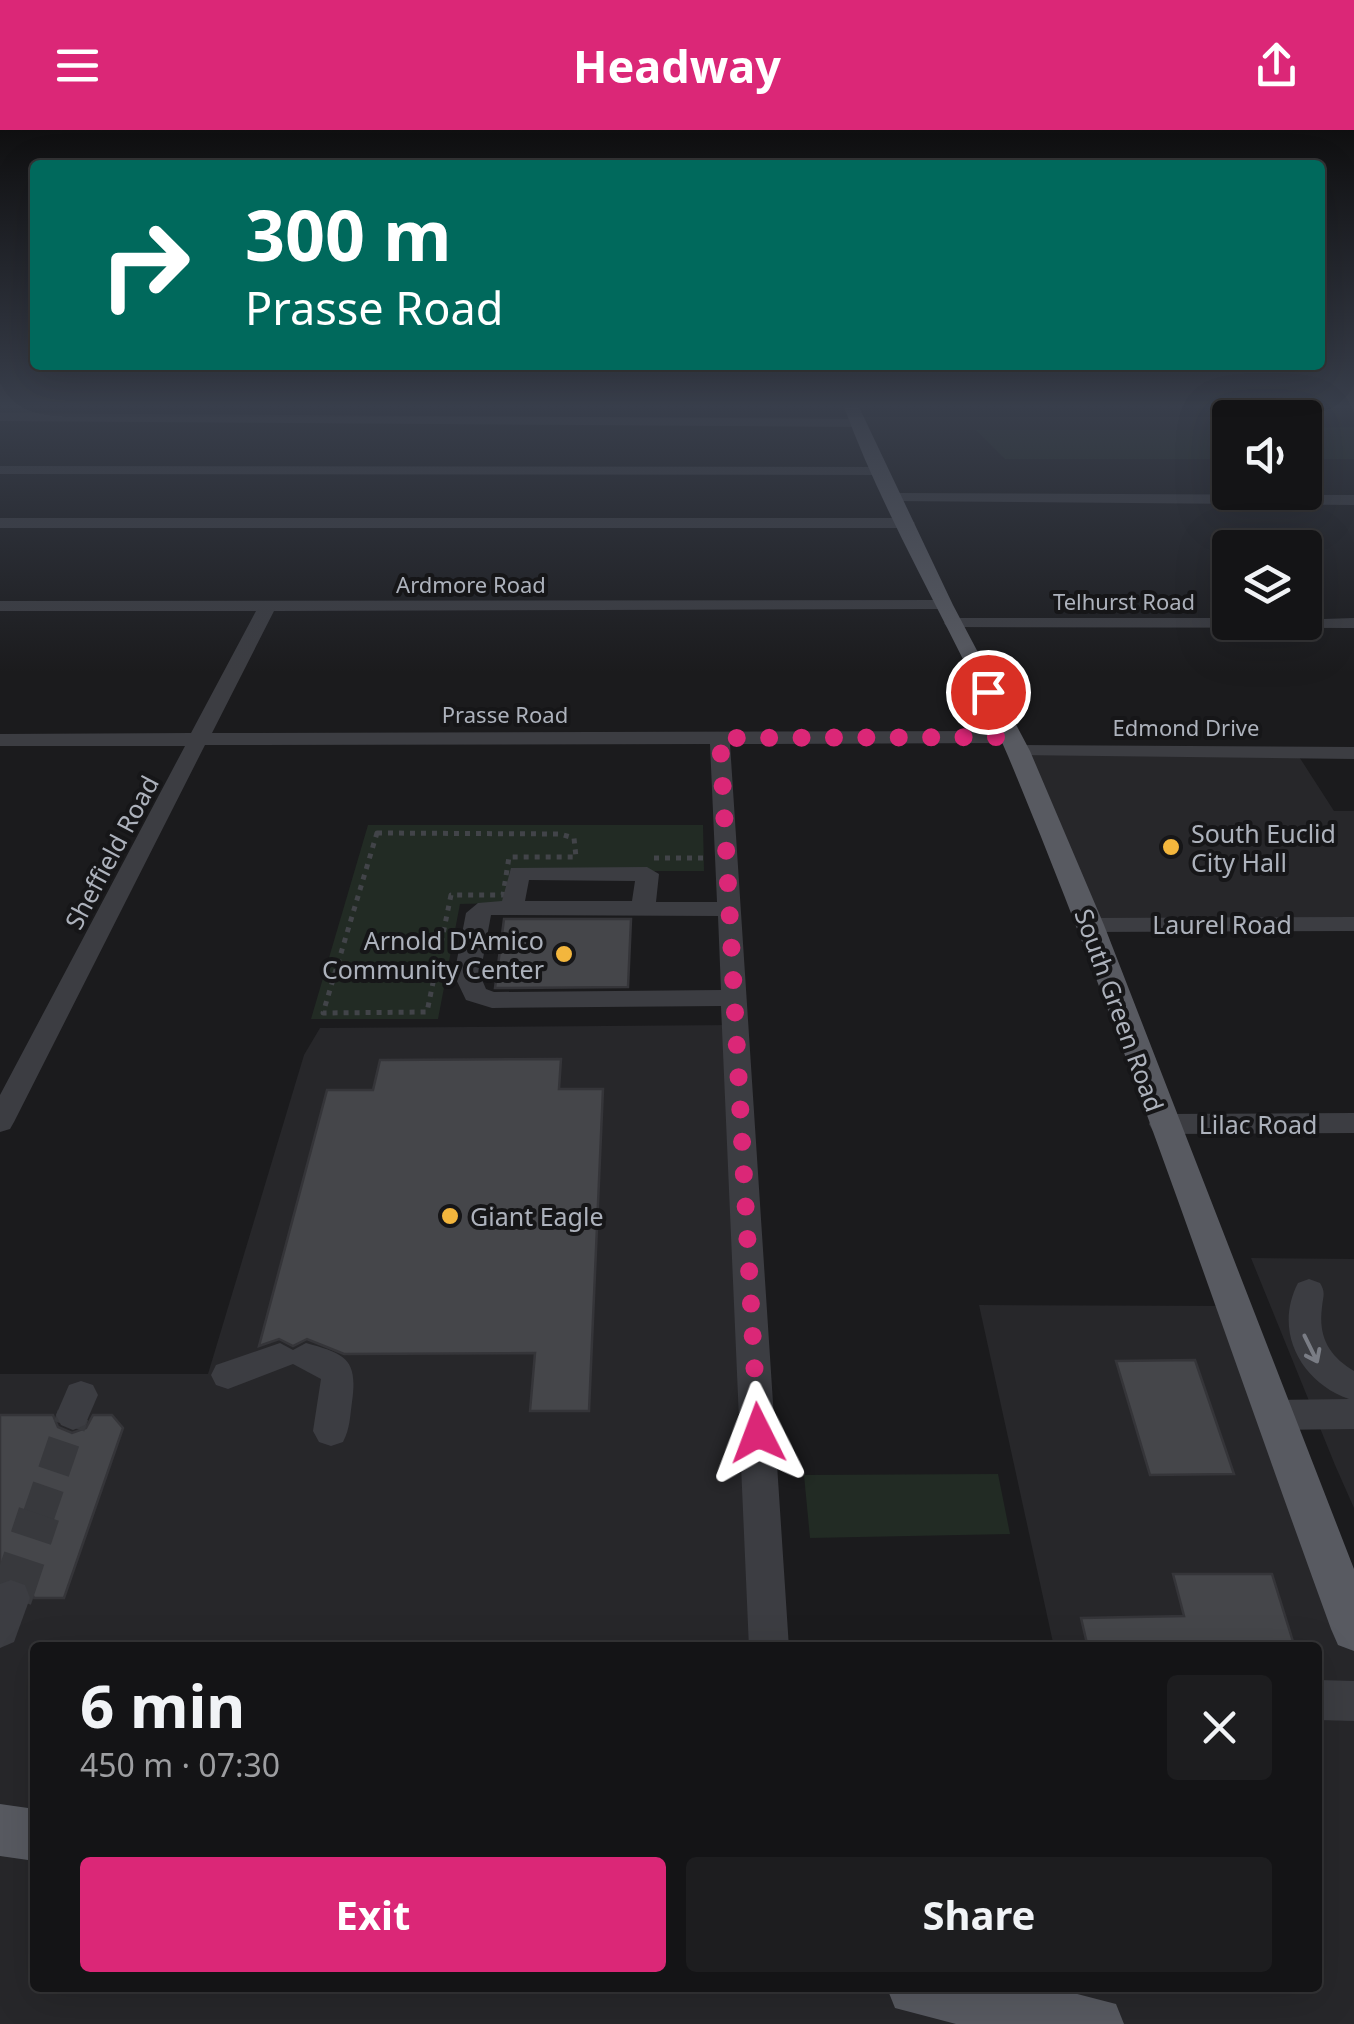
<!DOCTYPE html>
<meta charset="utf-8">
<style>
body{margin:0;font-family:"Noto Sans",sans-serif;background:#1d1d1f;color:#f1f3f6;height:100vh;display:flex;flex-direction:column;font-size:38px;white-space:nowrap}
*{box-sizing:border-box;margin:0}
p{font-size:32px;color:#9d9ea1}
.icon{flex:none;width:55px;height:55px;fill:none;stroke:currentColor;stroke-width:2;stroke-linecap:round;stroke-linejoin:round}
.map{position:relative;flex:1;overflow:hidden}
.details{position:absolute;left:30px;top:1512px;width:1292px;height:350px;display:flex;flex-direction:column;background:#141416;border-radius:10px;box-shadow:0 10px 40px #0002,0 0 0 2px #333335}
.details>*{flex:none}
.top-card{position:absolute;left:30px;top:30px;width:1295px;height:210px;border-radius:10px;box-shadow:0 10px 40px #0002,0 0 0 2px #333335;background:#00695c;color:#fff;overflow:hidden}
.buttons{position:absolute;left:1212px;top:270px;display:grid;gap:20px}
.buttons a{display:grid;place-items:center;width:110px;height:110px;border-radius:10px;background:#141416;box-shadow:0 10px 40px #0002,0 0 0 2px #333335;font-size:50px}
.pin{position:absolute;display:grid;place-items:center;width:85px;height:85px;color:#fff;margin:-42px;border:5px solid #fff;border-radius:50%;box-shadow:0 2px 10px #0007}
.me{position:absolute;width:110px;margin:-55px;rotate:357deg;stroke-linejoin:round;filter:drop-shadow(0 0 8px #0008)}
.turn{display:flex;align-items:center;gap:35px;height:210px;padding:0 50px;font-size:45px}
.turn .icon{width:130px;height:130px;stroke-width:2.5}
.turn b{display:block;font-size:70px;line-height:85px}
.round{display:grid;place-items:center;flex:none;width:105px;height:105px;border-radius:10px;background:#1d1d1f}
.summary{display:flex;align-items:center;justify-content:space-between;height:170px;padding:0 50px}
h1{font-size:60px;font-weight:700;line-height:75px}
.button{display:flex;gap:20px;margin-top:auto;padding:20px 50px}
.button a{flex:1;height:115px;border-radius:10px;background:#db2777;color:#fff;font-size:40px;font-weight:700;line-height:115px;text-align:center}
.button a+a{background:#1d1d1f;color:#f1f3f6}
header{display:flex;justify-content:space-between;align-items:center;height:130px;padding:0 50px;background:#db2777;color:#fff;font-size:45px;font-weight:700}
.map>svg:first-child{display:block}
.built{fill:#27272a}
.green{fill:#222b24}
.building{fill:#45464a;stroke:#353539;stroke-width:2.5}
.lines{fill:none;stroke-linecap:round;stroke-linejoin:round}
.minor-tunnel-far1{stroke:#38393d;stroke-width:32;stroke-dasharray:32 16;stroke-linecap:butt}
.minor-tunnel{stroke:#38393d;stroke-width:42;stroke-dasharray:42 21;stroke-linecap:butt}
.path{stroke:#424449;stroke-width:5;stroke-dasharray:5 6;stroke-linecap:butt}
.minor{fill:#3c3d42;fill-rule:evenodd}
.major{fill:#585a61;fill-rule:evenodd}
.oneway{stroke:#7a7d85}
.route{stroke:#db2777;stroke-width:18;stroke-dasharray:0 32.4}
.poi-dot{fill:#f3b63d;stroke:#161618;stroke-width:4}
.labels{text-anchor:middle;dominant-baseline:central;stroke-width:8;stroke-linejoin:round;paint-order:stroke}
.far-street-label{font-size:22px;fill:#adb2bc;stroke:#161618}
.poi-label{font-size:25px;fill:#adb2bc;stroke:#161618;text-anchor:start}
.street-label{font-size:25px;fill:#adb2bc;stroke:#161618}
</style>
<header><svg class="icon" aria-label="menu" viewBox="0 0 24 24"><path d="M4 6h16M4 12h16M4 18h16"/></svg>Headway<svg class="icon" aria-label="share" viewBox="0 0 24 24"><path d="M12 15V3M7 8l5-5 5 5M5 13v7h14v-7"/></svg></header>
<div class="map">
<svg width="1354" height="1894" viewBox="0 0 1354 1894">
<rect width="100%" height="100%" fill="#1b1b1d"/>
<g class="built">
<polygon points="1018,621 1296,622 1334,681 1354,681 1354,794 1090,795"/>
<polygon points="735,895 769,1517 35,1518 35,1858 1318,1858 1318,1518 1054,1517 979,1175 1231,1176 1354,1501 1354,1894 0,1894 0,1244 208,1244 304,925 320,898"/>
<polygon points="1251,1128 1354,1129 1354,1378 1335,1335"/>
</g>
<g class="green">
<polygon points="1354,297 1354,329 1305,329 1305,298"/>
<polygon points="976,300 1230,300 1230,329 1005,329"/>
<polygon points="368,695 703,695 704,741 511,741 505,773 460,774 438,889 311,889"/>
<polygon points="998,1344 1010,1404 810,1408 804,1345"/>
</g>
<g class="building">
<polygon points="504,789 631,789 628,857 495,858"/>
<polygon points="561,929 559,959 603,959 589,1281 530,1281 535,1223 344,1224 307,1209 293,1216 279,1209 259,1216 327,960 373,960 380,930"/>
<polygon points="1195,1230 1234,1344 1150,1345 1116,1231"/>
<polygon points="0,1285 53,1285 58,1297 72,1303 86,1298 93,1285 112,1285 123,1298 64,1468 34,1468 26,1451 12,1446 0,1450"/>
<polygon points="1173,1444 1272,1444 1295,1518 1088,1518 1081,1488 1184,1486"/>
</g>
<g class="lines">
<polyline class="minor-tunnel-far1" points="38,1387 73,1285"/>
<polyline class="minor-tunnel" points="11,1468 39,1384"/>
<g class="path">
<polygon points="377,703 560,704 574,708 576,727 509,727 503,765 451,765 427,882 323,883"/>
<polyline points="654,728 703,728"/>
</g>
<g class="minor">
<polygon points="0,283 859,289 866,293 859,297 0,291"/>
<polygon points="0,336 880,337 887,341 880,345 0,344"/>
<polygon points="896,363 1354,365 1354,375 891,371 891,365"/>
<polygon points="0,388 907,388 915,393 907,398 0,398"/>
<path d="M943 470 952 475 949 479 274 481 212 603 1010 601 1020 607 1010 613 730 614 789 1518H749L721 876 492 878 466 870 454 845 466 783 478 773 502 771 511 738 647 737 659 744 656 772H717L710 614 205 615 14 992 10 999 0 1002V965L185 616H0V604L191 603 256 481H0V471ZM529 750 635 751 632 771H525ZM491 785 718 786 721 860 494 862 486 859 480 845Z"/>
<polygon points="953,488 1230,488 1230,492 1354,488 1354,498 947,497 944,493"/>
<polygon points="1018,615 1354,617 1354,629 1011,625 1008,621"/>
<polygon points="1354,787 1354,801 1090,802 1078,795 1090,788"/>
<polygon points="1354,983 1354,1003 1163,1004 1153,1001 1149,994 1153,987 1163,984"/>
<path d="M1309 1149 1320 1153C1326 1163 1323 1166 1322 1177 1318 1207 1329 1226 1354 1241V1299L1272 1300 1260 1295 1255 1285 1260 1275 1272 1270 1349 1269C1301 1252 1273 1201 1298 1153Z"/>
<path d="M280 1213 293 1220 306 1213C346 1224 358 1229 352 1272 350 1286 350 1299 343 1312L331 1316 319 1312 313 1301 321 1249 293 1234 228 1259 216 1255 211 1245 216 1235Z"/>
<polygon points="81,1251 93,1255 98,1265 85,1295 73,1300 61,1295 56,1285 69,1255"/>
<polygon points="11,1450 25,1455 30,1468 14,1512 0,1518 0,1454"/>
<polygon points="1318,1550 1354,1551 1354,1591 1318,1590"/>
</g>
<g class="major">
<path d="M844 277H859L953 475 1030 621 1104 795 1354 1439V1521L1338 1515 1331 1499C1225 1208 1127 912 1008 626 958 507 888 397 844 277Z"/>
<polygon points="0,1674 35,1679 35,1731 0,1726"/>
<polygon points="887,1858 1054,1858 1116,1874 1124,1894 956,1894 895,1878"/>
</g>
</g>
<defs><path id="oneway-shaft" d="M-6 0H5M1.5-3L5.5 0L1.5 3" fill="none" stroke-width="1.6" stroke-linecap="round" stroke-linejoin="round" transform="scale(2.5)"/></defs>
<use class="oneway" href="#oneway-shaft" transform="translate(1311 1219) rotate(64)"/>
<linearGradient id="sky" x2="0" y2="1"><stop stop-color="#0f0f10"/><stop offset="0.51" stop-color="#393f4c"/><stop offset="1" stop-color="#393f4c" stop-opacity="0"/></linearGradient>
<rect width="1354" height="542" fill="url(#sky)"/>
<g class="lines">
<polyline class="route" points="758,1303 720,608 1010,607 988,562"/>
</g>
<g class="poi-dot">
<circle cx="1171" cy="717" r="10"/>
<circle cx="564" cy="824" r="10"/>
<circle cx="450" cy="1086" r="10"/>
</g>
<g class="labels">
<g class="far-street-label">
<text x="471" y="454">Ardmore Road</text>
<text x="1124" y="471">Telhurst Road</text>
<text x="505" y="584">Prasse Road</text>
<text x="1186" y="597">Edmond Drive</text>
</g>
<g class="poi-label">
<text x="1191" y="703">South Euclid<tspan x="1191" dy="29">City Hall</tspan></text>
<text x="544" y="810" text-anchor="end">Arnold D'Amico<tspan x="544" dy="29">Community Center</tspan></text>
<text x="470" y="1086">Giant Eagle</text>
</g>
<g class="street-label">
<text transform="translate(111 722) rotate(-62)">Sheffield Road</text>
<text x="1222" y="794">Laurel Road</text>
<text transform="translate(1120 880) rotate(70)">South Green Road</text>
<text x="1258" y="994">Lilac Road</text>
</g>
</g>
</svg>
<div class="buttons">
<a><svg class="icon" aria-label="sound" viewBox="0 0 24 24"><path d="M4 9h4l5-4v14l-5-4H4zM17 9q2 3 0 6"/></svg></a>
<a><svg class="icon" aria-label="layers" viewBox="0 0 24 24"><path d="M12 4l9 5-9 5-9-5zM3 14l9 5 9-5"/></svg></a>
</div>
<div class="pin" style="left:988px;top:562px;background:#d93025"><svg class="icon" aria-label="arrive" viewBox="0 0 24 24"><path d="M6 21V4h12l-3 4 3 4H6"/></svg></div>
<svg class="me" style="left:758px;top:1303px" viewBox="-20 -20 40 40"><path d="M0-17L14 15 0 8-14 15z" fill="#db2777" stroke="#fff" stroke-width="4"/></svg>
<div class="top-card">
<div class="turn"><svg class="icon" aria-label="right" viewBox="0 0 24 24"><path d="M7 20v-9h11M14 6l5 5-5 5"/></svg><div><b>300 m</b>Prasse Road</div></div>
</div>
<section class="details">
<div class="summary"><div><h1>6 min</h1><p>450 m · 07:30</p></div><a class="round"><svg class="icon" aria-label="close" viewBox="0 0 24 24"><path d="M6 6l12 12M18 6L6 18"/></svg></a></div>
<div class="button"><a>Exit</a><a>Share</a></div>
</section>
</div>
